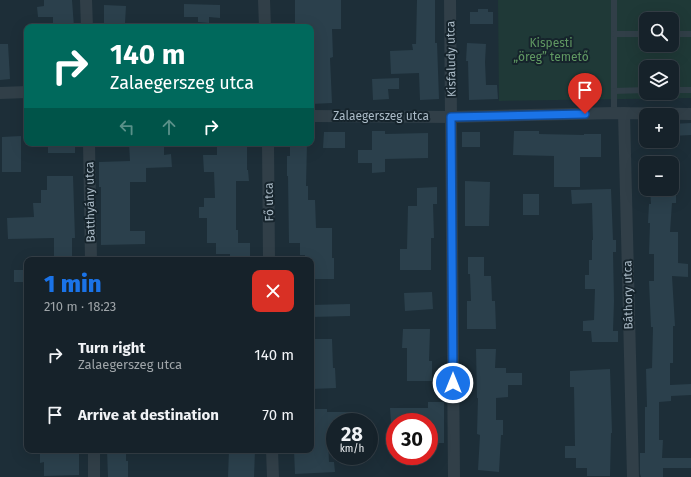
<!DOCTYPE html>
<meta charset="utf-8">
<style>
body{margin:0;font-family:"Fira Sans",sans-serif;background:#1f2a32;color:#f1f3f6;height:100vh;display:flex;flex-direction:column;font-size:15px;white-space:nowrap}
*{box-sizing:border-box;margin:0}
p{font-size:13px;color:#9ea4a8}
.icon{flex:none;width:22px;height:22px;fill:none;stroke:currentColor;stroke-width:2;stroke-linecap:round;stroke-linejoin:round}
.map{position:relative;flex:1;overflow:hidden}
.drawer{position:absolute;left:24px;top:257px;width:290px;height:196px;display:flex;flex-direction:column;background:#16222a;border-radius:8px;box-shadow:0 4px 16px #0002,0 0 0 1px #353f47}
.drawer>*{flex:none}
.hud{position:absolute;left:24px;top:24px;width:290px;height:122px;border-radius:8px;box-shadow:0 4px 16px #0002,0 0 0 1px #353f47;background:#00695c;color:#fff;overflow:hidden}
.fabs{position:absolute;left:639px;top:12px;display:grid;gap:8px}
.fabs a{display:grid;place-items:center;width:40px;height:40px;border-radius:8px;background:#16222a;box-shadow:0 4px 16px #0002,0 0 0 1px #353f47;font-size:20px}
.speed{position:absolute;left:326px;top:413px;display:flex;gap:8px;font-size:20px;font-weight:700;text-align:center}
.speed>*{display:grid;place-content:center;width:52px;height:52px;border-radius:50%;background:#16222a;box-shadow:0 4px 16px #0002,0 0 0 1px #353f47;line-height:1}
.speed small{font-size:10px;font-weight:400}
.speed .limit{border:6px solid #d22;background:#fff;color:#111}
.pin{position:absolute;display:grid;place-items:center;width:34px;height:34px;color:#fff;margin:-41px -17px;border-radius:50% 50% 50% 0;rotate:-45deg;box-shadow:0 0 4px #0007}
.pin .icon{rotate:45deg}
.me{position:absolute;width:44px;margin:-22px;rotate:0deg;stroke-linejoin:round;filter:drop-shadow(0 0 3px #0008)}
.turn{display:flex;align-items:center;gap:14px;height:84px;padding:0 20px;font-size:18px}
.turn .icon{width:52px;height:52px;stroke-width:2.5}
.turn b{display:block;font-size:28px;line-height:34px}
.lanes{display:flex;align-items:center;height:38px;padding:0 20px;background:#0003;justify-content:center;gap:20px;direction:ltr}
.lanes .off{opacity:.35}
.round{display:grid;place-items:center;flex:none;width:42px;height:42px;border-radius:8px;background:#1f2a32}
.head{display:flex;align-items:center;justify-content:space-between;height:68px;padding:0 20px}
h1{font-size:24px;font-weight:800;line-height:30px;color:#1a73e8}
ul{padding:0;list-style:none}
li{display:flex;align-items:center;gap:12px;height:60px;padding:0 20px}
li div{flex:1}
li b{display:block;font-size:15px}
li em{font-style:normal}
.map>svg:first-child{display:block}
.green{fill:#1f3937;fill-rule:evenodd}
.building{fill:#2b404c}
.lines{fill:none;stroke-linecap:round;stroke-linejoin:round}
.service{stroke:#313f48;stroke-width:6}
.minor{stroke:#313f48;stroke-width:12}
.route-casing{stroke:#114b97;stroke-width:10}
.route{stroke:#1a73e8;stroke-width:7}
.labels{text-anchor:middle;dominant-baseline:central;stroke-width:4;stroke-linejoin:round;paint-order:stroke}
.park-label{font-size:12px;fill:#609862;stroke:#16242c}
.street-label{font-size:12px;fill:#aabac6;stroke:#16242c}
</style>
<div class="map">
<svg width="691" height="477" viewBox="0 0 691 477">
<rect width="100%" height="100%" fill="#1d2e38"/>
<path class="green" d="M498 0H691V98L499 101ZM646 19H672V45H646ZM646 67H672V93H646Z"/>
<g class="building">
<polygon points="44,0 72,0 74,27 62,27 62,23 53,23 53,17 38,17 37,7 44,6"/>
<polygon points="295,0 341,0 341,29 332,29 333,57 330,58 332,103 311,104 311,27 295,27"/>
<polygon points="417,0 435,0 435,43 437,43 439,99 420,100 419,73 391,74 390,51 413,50 412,44 416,44"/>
<polygon points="184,4 220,5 220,18 209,17 209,23 198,22 198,17 184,17"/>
<polygon points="104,5 126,6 125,23 124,23 124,27 104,27"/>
<polygon points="478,9 488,9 488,12 493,12 493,24 470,24 470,12 478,12"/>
<polygon points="467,43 486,44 485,62 486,85 497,85 498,99 469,100 468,61 466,61"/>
<polygon points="0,44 8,44 10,79 0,80"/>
<polygon points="399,78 399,89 388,89 389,99 373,100 372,79"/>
<polygon points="691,123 691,135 672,136 672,124"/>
<polygon points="372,131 385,131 385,134 428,133 428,158 385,159 385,172 372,173 372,163 358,163 358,150 372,150"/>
<polygon points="514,131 539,131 539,134 584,135 584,134 601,134 601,157 580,157 580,187 554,187 554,156 513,155"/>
<polygon points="324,132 345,132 345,148 323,148"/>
<rect x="462" y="132" width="18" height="15"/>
<polygon points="21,136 21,172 2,172 2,137"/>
<rect x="48" y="143" width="27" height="10"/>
<polygon points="129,143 164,143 164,155 171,154 172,167 146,168 146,182 130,182 130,231 145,231 145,244 101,245 101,187 99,187 99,162 130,161"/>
<polygon points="217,143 247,143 247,170 248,170 249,181 236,181 236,230 238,230 238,243 250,243 250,260 230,260 230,254 216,254 216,243 207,243 207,218 199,218 199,207 204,207 204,198 215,198 214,172 204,172 203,155 217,155"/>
<polygon points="290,143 307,143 306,186 308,186 308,200 315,200 316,228 332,228 332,258 334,258 334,279 311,279 311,260 305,260 305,255 300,255 300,243 289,243 288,176 287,176 287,156 290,156"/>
<polygon points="47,176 73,176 75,238 72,238 72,260 54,260 54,238 8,239 7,218 34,217 33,203 41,203 41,190 47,190"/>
<polygon points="465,181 490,182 489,226 465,226"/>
<polygon points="437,187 437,204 433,204 434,238 431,238 431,270 400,270 400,249 407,249 408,206 417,206 417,188"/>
<polygon points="611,189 613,240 616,240 616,252 613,252 614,301 613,331 618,331 618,342 592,342 591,331 583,331 583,321 594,320 595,289 585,289 585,275 589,275 589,260 592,260 592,240 593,240 592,203 572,204 571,190"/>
<polygon points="650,189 676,189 676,203 672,203 670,232 678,232 678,263 688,264 688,277 672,276 675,326 673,326 673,363 670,363 670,385 691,384 691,395 671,396 671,401 659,402 659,440 663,440 662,458 691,458 691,468 663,468 663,477 641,477 640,474 640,453 645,453 645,407 647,407 646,369 652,368 653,327 651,327 649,281 654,281 654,254 649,254 650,223 648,223 649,204 651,204"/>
<rect x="523" y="194" width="16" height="21"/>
<polygon points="468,257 484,257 484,276 491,276 492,301 495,301 496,329 467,329 467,301 471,301 470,274 468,274"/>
<rect x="14" y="270" width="13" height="12"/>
<polygon points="432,292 433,309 405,311 404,293"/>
<polygon points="350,304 350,316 311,317 311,305"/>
<polygon points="403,329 430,329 429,361 432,361 432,381 407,381 407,348 402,348"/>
<polygon points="311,339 332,339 333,368 335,368 336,388 311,389"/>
<polygon points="476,349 496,349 495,368 506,368 506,373 522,373 522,385 508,385 508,397 496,398 496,420 503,420 503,435 501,435 499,472 478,470 480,435 477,434 478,398 477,398"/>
<polygon points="610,369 612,433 611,433 610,476 587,476 587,468 576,468 576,458 565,458 565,446 575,446 574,387 570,387 570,371"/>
<polygon points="428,402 444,402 444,443 429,443 429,422 391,422 390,408 428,408"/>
<polygon points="311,409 327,409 327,412 352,412 352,422 335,422 335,438 328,438 329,462 334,462 335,472 295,474 294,450 311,450"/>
<polygon points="40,450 79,450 79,475 44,476 44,462 40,463"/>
<polygon points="107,450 126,450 126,461 128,461 128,477 108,477"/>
<polygon points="229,450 255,450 254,477 228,477"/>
</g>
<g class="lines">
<g class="service">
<polyline points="614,0 614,91 646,90"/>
<polyline points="614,34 646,34"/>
<polyline points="672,34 691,34"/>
<polyline points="672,90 691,90"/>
<polyline points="614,91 614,113"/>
</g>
<g class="minor">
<polyline points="86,0 87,27"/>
<polyline points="264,0 265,27"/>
<polyline points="450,0 454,477"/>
<polyline points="0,93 27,92"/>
<polyline points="624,113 633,477"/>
<polyline points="311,116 451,117 614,113 691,114"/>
<polyline points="89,143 91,260"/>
<polyline points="268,143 269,260"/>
<polyline points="94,450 94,477"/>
<polyline points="272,450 273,477"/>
</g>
</g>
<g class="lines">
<defs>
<polyline id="route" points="453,383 451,117 585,114"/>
</defs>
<use href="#route" class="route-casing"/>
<use href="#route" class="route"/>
</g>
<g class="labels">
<g class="park-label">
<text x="551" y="43">Kispesti<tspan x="551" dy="14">„öreg” temető</tspan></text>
</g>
<g class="street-label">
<text transform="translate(451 59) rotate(-91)">Kisfaludy utca</text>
<text x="381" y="116">Zalaegerszeg utca</text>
<text transform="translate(90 202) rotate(-91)">Batthyány utca</text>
<text transform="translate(269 202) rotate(-91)">Fő utca</text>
<text transform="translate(628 295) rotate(-91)">Báthory utca</text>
</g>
</g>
</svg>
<div class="fabs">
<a><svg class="icon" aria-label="search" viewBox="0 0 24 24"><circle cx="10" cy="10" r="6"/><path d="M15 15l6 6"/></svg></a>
<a><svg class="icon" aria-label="layers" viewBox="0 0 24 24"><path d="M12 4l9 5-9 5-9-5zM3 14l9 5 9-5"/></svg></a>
<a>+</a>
<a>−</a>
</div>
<div class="speed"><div>28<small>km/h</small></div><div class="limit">30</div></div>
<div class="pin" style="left:585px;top:114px;background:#d93025"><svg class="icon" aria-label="arrive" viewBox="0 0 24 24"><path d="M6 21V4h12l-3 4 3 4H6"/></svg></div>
<svg class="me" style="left:453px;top:383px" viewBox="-20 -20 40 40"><circle r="17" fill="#1a73e8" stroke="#fff" stroke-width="3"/><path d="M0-11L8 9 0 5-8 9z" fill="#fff"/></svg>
<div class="hud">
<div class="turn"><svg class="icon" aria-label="right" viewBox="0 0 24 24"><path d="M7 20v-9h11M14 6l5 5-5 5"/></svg><div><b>140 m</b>Zalaegerszeg utca</div></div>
<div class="lanes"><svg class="icon off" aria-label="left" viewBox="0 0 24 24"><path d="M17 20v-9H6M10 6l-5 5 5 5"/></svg><svg class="icon off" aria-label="ahead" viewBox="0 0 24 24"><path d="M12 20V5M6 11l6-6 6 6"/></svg><svg class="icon" aria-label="right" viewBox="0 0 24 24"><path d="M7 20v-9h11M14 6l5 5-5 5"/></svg></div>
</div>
<section class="drawer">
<div class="head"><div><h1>1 min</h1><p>210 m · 18:23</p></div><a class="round" style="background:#d93025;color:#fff"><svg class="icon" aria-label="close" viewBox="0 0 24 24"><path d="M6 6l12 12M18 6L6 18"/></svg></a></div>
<ul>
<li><svg class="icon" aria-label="right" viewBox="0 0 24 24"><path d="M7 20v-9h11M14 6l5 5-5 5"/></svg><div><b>Turn right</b><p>Zalaegerszeg utca</p></div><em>140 m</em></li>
<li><svg class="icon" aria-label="arrive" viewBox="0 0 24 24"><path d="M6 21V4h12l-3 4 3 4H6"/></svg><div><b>Arrive at destination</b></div><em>70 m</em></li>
</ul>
</section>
</div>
